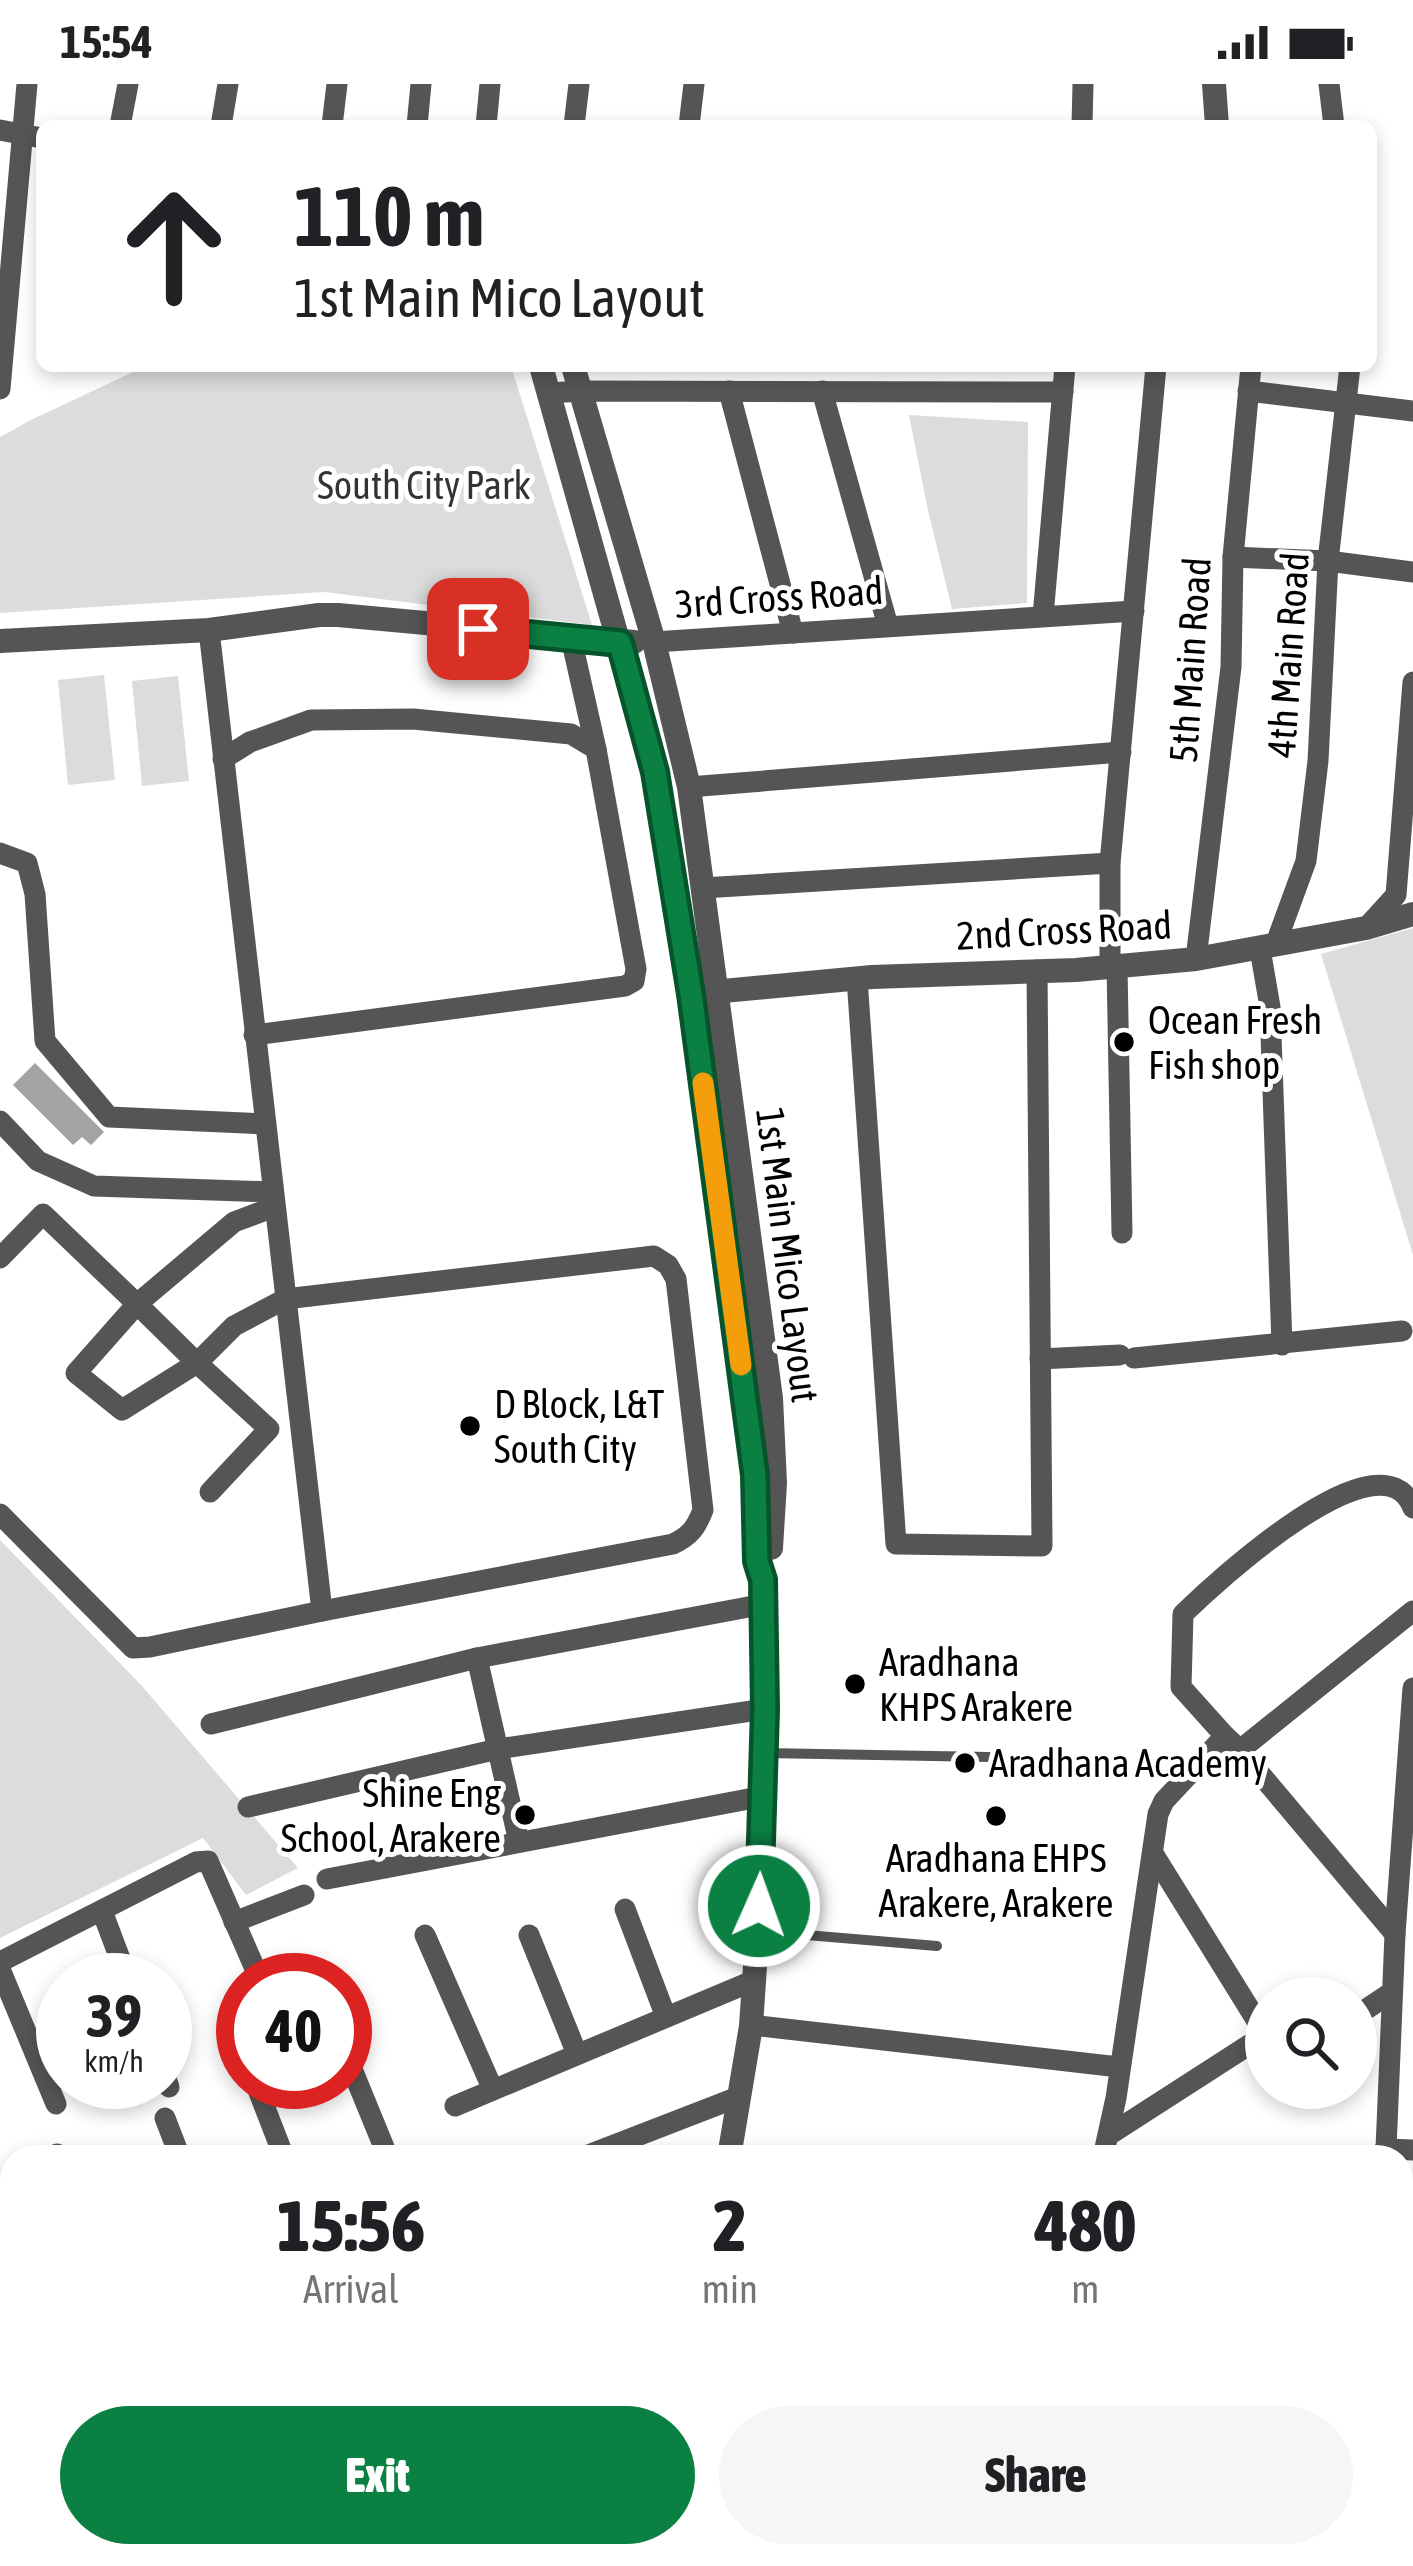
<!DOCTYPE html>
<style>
body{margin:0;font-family:"Asap Condensed",sans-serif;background:#f6f6f6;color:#202124;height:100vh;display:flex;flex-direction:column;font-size:45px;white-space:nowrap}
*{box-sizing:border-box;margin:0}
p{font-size:39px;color:#757577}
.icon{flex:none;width:66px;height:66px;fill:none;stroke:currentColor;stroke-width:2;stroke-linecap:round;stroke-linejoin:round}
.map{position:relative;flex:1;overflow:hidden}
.side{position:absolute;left:0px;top:2061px;width:1413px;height:423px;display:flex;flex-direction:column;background:#fff;border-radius:36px 36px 0 0;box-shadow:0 6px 18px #0003}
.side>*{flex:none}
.top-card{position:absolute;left:36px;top:36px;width:1341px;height:252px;border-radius:18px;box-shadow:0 6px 18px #0003;background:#fff;color:#202124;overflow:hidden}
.fabs{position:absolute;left:1245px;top:1893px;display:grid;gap:24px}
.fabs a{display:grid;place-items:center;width:132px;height:132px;border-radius:50%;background:#fff;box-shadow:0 6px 18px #0003;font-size:60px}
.speed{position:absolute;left:36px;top:1869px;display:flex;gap:24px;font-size:60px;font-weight:700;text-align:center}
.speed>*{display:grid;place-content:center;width:156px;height:156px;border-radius:50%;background:#fff;box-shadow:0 6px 18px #0003;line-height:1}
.speed small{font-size:30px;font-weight:400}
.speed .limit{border:18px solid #d22;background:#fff;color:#111}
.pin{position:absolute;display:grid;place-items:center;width:102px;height:102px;color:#fff;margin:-51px;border-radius:24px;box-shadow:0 6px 18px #0006}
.me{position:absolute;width:132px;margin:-66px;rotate:2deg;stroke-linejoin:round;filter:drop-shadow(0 0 9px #0008)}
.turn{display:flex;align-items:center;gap:42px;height:252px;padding:0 60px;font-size:54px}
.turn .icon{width:156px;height:156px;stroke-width:2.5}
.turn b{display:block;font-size:84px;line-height:102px}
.eta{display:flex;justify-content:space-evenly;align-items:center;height:204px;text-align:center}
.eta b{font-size:72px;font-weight:800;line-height:84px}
.cta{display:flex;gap:24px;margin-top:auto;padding:24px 60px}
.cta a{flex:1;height:138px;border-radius:72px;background:#0b8043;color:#fff;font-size:48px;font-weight:800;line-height:138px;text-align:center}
.cta a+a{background:#f6f6f6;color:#202124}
.status{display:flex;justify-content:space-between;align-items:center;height:84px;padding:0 60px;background:#fff;direction:ltr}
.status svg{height:33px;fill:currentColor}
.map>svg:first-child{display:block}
.green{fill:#dcdcdc}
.water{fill:#a3a3a3}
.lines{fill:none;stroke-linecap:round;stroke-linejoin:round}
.service{stroke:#555;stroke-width:10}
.minor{stroke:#555;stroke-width:21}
.tertiary{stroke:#555;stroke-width:24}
.route-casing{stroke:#07532c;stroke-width:30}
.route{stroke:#0b8043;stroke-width:21}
.slow{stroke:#f59e0b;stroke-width:21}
.poi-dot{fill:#000;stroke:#fff;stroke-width:4.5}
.labels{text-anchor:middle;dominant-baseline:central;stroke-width:10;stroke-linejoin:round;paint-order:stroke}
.park-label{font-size:39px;fill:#333;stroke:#fff}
.street-label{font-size:39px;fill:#000;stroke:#fff}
.poi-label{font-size:39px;fill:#000;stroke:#fff;text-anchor:start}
</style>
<div class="status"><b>15:54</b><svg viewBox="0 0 49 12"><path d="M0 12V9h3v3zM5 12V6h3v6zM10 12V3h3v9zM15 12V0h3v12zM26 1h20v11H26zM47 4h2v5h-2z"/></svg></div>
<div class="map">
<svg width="1413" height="2482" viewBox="0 0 1413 2482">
<rect width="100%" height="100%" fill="#fff"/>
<g class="green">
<polygon points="146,282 511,282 592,541 324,508 0,529 0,353 33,335"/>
<polygon points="909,331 1028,338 1027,519 952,525 927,422"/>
<polygon points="104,591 115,696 68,701 58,596"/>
<polygon points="178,592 189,697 142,702 132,597"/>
<polygon points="1413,844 1413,1171 1321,870"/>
<polygon points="0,1456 142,1602 298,1784 246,1811 203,1754 0,1854"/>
<polygon points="1413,2353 1413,2482 1054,2482 1055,2472 1401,2472 1401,2354"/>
</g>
<polygon class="water" points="35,979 104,1048 91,1061 82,1053 73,1061 13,1001"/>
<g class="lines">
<g class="service">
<polyline points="764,1669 989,1673"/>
<polyline points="758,1847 937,1862"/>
</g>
<g class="minor">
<polyline points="1329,0 1334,42"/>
<polyline points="120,42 128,0"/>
<polyline points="221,42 228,0"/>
<polyline points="332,42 337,0"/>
<polyline points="417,42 421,0"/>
<polyline points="486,42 490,0"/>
<polyline points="574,42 579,0"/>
<polyline points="689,42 694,0"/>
<polyline points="1082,42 1083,0"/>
<polyline points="0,46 42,54"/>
<polyline points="0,305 27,0"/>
<polyline points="729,307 793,549"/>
<polyline points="822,307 888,542"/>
<polyline points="1248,307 1413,327"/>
<polyline points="549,309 581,307 1063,308"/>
<polyline points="1233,473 1328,477 1413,488"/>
<polyline points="1043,532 1065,282"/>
<polyline points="209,546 322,1527"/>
<polyline points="571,554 596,665"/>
<polyline points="654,558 1134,527"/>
<polyline points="223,675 250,658 311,636 413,635 571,650 596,665 636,885 634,897 625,902 254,951"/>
<polyline points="689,703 1121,668"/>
<polyline points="0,769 27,779 35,810 45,957 109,1033 265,1040"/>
<polyline points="703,804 1110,779"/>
<polyline points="1366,844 1396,811 1413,598"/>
<polyline points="1276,859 1306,777 1318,677 1328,477 1350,282"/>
<polyline points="1260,865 1270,923 1282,1261"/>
<polyline points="1196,875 1231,583 1233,473 1251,282"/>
<polyline points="1110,883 1110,779 1156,282"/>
<polyline points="1117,883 1122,1149"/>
<polyline points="857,894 896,1460 1042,1462 1037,886"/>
<polyline points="0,1037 38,1077 94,1102 273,1108"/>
<polyline points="0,1174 43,1130 137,1220 76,1289 122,1326 197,1279 269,1345 210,1408"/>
<polyline points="1134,1274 1402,1247"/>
<polyline points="1040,1275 1120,1271"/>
<path d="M0 1430 133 1564 150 1563 322 1527 673 1460C690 1452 696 1444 703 1426L676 1195 668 1181 654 1172 285 1215 234 1242 197 1279 137 1220 234 1138 274 1123"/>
<polyline points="477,1574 519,1758"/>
<polyline points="211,1640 477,1574 764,1520"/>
<polyline points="1225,1652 1240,1666 1395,1850"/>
<polyline points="1240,1666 1413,1527"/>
<polyline points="248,1723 498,1665 765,1625"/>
<polyline points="1154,1771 1265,1950"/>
<polyline points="327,1795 764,1712"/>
<polyline points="625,1825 666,1933"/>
<polyline points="102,1827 128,1896"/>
<polyline points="234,1838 304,1811"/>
<polyline points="425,1851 493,2006"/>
<polyline points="529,1851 577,1970"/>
<polyline points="0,1878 196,1778 208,1777 260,1896"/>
<polyline points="0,1885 56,2020"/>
<polyline points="1356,1932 1392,1908"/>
<polyline points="751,1941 1119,1983"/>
<polyline points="345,1968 388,2073"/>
<polyline points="165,1992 169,2003"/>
<polyline points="255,1998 284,2073"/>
<polyline points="455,2022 755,1896"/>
<polyline points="165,2034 180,2073"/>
<polyline points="1109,2051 1266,1950"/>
<polyline points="1386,2065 1395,1850 1413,1604"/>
<polyline points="57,2070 58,2073"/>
<polyline points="583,2073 738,2013"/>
<path d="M1103 2073 1116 2014 1158 1730 1164 1717 1225 1652 1181 1603 1183 1530C1213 1501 1382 1343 1413 1424"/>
<polyline points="1377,2073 1386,2065 1413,2066"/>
<polyline points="0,2207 12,2240"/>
<polyline points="99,2472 103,2482"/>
<polyline points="208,2472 211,2482"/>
<polyline points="335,2472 339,2482"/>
<polyline points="438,2472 442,2482"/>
<polyline points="546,2472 550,2482"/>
<polyline points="0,2475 3,2482"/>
</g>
<g class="tertiary">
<polyline points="1214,0 1217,42"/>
<polyline points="541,282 655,688 690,909 755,1391 757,1477 763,1496 764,1520 765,1625 759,1822 751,1942 729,2073"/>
<polyline points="573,282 654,558 689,703 771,1314 775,1399 771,1464"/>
<polyline points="0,557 209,546 319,531 338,531 634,558"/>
<polyline points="702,909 872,893 1076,886 1196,875 1366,844 1413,830"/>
<polyline points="0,2411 12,2406"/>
<polyline points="661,2472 661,2482"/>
</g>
</g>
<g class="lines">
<defs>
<polyline id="route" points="478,545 620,559 655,688 691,910 755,1391 757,1477 763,1496 765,1625 759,1822"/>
</defs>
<use href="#route" class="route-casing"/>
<use href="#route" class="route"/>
<polyline class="slow" points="703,999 741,1281"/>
</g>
<g class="poi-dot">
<circle cx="1124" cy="958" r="12"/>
<circle cx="470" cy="1342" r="12"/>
<circle cx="855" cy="1600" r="12"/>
<circle cx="965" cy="1679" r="12"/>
<circle cx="525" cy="1731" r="12"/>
<circle cx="996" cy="1732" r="12"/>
</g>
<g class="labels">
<g class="park-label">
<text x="424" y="401">South City Park</text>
</g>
<g class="street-label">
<text transform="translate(779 513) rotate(-4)">3rd Cross Road</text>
<text transform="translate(1288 571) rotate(-86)">4th Main Road</text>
<text transform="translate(1190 576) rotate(-86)">5th Main Road</text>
<text transform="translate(1064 846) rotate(-3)">2nd Cross Road</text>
<text transform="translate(788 1171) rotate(83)">1st Main Mico Layout</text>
</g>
<g class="poi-label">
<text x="1148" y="936">Ocean Fresh<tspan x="1148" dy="45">Fish shop</tspan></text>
<text x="494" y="1320">D Block, L&amp;T<tspan x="494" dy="45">South City</tspan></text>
<text x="879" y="1578">Aradhana<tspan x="879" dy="45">KHPS Arakere</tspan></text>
<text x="989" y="1679">Aradhana Academy</text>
<text x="501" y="1709" text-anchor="end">Shine Eng<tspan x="501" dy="45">School, Arakere</tspan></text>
<text x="996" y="1774" text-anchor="middle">Aradhana EHPS<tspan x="996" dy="45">Arakere, Arakere</tspan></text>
</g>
</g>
</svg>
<div class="fabs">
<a><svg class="icon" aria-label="search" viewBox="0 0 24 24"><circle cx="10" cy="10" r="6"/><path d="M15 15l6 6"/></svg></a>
</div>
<div class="speed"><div>39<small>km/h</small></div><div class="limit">40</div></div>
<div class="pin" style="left:478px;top:545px;background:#d93025"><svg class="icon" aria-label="arrive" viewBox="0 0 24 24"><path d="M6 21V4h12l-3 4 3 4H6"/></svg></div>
<svg class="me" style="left:759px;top:1822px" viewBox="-20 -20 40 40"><circle r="17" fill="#0b8043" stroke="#fff" stroke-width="3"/><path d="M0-11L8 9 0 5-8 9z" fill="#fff"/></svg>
<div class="top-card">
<div class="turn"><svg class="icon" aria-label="ahead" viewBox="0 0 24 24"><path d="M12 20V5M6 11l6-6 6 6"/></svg><div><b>110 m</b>1st Main Mico Layout</div></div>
</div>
<section class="side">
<div class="eta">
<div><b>15:56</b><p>Arrival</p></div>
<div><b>2</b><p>min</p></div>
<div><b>480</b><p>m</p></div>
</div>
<div class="cta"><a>Exit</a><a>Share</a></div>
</section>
</div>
